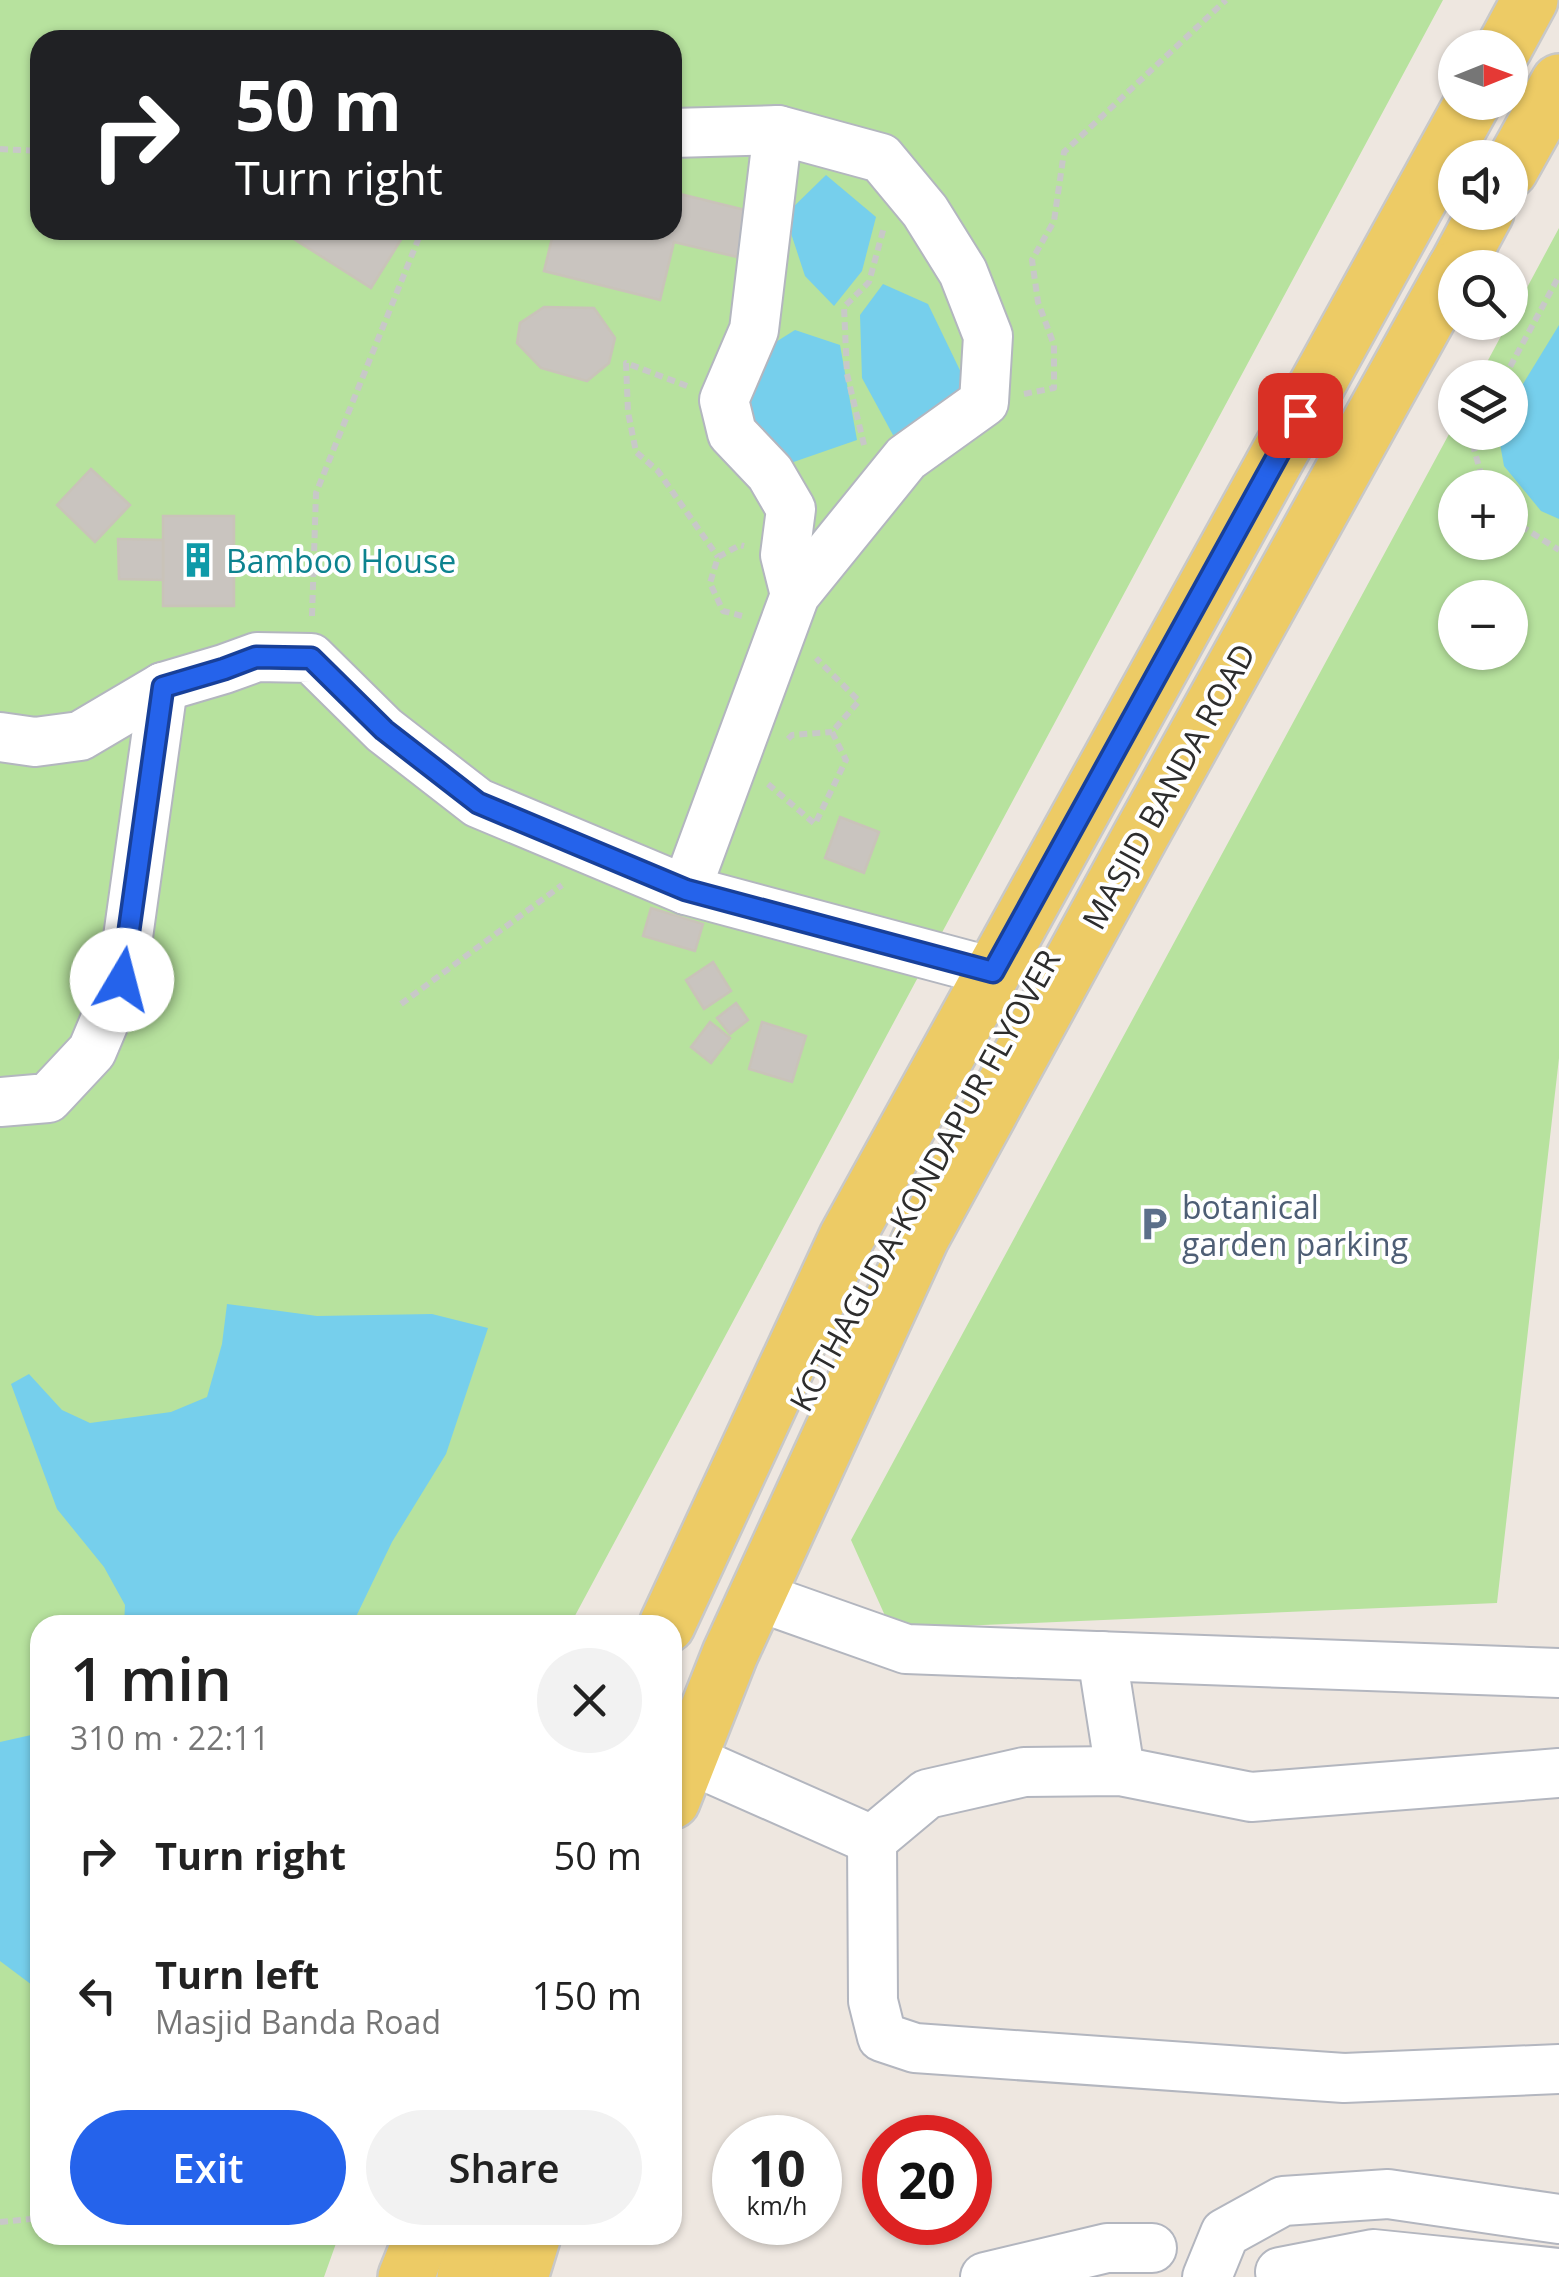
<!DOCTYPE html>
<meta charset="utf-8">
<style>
body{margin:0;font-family:"Open Sans",sans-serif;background:#f2f2f2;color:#222;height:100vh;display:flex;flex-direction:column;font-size:38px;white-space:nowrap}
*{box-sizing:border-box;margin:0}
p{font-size:32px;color:#767676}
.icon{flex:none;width:55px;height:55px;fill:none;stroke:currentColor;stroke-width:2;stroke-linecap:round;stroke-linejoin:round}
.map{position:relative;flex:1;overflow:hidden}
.details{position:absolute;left:30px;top:1615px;width:652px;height:630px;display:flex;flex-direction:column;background:#fff;border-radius:30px;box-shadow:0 2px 8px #0004}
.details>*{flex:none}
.top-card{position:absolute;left:30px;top:30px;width:652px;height:210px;border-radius:30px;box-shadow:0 2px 8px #0004;background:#202124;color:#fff;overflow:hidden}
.needle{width:65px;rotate:89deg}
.buttons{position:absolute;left:1438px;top:30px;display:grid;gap:20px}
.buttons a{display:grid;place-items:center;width:90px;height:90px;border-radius:50%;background:#fff;box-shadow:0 2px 8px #0004;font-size:50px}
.speed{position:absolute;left:712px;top:2115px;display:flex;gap:20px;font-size:50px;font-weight:700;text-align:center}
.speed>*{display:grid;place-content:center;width:130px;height:130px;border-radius:50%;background:#fff;box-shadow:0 2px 8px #0004;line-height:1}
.speed small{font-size:25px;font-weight:400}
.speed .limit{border:15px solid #d22;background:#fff;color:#111}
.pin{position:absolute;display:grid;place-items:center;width:85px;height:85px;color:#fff;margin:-42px;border-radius:20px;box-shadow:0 5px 15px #0006}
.me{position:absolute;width:110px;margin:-55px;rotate:8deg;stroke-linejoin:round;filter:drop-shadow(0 0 8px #0008)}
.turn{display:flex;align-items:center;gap:35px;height:210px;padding:0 40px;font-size:45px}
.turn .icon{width:130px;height:130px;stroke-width:2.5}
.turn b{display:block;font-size:70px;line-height:85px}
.round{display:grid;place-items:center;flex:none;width:105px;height:105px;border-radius:52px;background:#f2f2f2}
.overview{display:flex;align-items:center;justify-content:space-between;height:170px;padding:0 40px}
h1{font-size:60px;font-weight:600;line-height:75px}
.button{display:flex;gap:20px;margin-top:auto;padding:20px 40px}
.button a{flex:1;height:115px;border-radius:60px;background:#2563eb;color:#fff;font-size:40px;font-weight:600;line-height:115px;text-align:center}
.button a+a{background:#f2f2f2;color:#222}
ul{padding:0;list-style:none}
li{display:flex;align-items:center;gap:30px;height:140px;padding:0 40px}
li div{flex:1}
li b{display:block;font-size:38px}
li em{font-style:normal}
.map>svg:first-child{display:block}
.green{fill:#b7e29e;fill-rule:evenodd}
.water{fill:#76cfec}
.building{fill:#c9c4bf;stroke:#c9c3b9;stroke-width:2.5}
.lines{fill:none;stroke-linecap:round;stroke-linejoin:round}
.minor-casing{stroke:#b3b6bf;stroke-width:52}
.major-casing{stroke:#c8c8c8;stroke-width:60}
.path{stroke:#c8c8c8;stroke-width:6;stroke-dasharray:8 5;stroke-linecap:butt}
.minor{stroke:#fff;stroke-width:48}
.major{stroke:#edcb65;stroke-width:55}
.route-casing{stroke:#184099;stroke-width:25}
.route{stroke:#2563eb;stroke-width:18}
.labels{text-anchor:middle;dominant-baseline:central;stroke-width:8;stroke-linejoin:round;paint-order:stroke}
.culture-label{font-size:32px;fill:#0d838f;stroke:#fff;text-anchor:start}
.street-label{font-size:32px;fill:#2d2d2d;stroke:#fff}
.service-label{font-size:32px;fill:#4e5e75;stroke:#fff;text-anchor:start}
</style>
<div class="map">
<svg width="1559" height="2277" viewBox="0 0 1559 2277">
<rect width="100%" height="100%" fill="#eee7e0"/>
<g class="green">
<path d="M0 0H1443L570 1625H40V2235H339L324 2277H0ZM40 40H672V230H40Z"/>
<path d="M1559 228V549L1554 548 1559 550V1058L1497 1603 891 1629 851 1540 1455 423V432H1510V378L1479 377ZM1455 488H1510V542H1455ZM1455 598H1510V652H1455Z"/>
</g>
<g class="water">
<polygon points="826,175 876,217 862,271 834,306 805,276 785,215"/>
<polygon points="883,284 928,304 969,389 940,429 893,435 862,378 860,315"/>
<polygon points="1559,325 1559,519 1541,511 1504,466 1498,433 1510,432 1510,405"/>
<polygon points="795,330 840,345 857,440 782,466 742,410 763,350"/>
<polygon points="227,1304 317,1316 432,1314 488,1328 446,1454 392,1542 352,1625 124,1625 125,1605 104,1567 57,1509 11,1384 29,1374 62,1410 90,1423 171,1412 207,1397 222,1344"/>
<polygon points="40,1733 40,1991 0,1961 0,1742"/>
</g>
<g class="building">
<polygon points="672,192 749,211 737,257 674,242 660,300 544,271 554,230 672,230"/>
<polygon points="299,230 407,230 371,288 294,239"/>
<polygon points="544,307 594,308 615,338 609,363 587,381 541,368 517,343 520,323"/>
<polygon points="91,469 130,505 95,542 57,505"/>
<rect x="163" y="516" width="71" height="90"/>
<polygon points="118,539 163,540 163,580 119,579"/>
<polygon points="840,817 879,832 864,873 825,858"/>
<polygon points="651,908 703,924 695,951 643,936"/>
<polygon points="713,962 731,991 704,1009 686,980"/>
<polygon points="736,1003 748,1020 730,1034 717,1018"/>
<polygon points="710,1022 730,1038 711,1063 691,1047"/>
<polygon points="762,1022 806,1036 792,1082 749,1069"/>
</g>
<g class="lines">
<defs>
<g id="minor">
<polyline points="778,130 754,330 724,400 732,433 770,473 791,509 785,555 795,595"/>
<polyline points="672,133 778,130 881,158 925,211 963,272 988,336 984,402 906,458 795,595 686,890"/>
<polyline points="0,737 35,742 80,736 163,687 224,669 257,657 311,658 384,730 478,803 686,890 993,972"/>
<polyline points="0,1102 48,1098 92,1051 122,980 163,687"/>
<polyline points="756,1596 906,1649 1559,1673"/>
<polyline points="1102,1656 1120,1771"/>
<polyline points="689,1759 872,1840"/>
<polyline points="872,1840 873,2001 882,2037 915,2048 1344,2078 1559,2069"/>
<polyline points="872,1840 927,1794 1024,1772 1120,1771 1251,1797 1559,1773"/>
<polyline points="1280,2272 1373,2254 1559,2273"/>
<polyline points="985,2277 1107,2248 1152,2248"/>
<polyline points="1207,2277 1225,2233 1283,2201 1388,2194 1559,2219"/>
</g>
<g id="major">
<polyline points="1504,48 1530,0"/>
<polyline points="1510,170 1559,82"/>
<polyline points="1456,268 1486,212"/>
<polyline points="667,1625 847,1237 1473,102"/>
<polyline points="672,1801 730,1654 921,1238 1141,835 1455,269"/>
<polyline points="406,2277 423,2235"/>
<polyline points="465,2277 480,2235"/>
<polyline points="520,2277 533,2235"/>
</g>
</defs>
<use href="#minor" class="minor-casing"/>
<use href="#major" class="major-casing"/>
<g class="path">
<polyline points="0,149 40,151"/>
<polyline points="1504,378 1559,276"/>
<polyline points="687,386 626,363 628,412 636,452 658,471 718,557"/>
<polyline points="1024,394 1054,388 1054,345 1038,302 1032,260 1054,221 1064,152 1226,0"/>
<polyline points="1477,432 1472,442 1485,488"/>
<polyline points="864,445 847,374 844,307 869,282 884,227"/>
<polyline points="1510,519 1559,550"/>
<polyline points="312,616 316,493 422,230"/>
<polyline points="742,616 723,611 710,583 718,557 740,545 744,546"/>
<polyline points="788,739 792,735 832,732"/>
<polyline points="768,784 815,824 846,760 832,732 859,701 816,658"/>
<polyline points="401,1004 562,885"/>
<polyline points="0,2222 40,2218"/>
</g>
<use href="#minor" class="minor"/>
<use href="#major" class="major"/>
</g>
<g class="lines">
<defs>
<polyline id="route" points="122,980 163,687 224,669 256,657 311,658 384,730 478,803 686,890 993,972 1300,415"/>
</defs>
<use href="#route" class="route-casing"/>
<use href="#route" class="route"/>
</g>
<defs>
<symbol id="building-bare" viewBox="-9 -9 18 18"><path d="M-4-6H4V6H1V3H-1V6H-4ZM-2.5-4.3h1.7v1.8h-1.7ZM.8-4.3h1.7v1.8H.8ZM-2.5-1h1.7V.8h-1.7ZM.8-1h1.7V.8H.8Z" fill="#0f9aa8" stroke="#fff" stroke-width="2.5" paint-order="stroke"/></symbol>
<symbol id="parking-bare" viewBox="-9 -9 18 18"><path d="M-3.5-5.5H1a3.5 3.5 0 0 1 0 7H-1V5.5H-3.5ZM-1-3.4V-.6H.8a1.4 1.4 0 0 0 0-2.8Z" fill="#5c6f8a" stroke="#fff" stroke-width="2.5" paint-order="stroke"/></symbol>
</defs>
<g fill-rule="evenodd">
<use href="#building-bare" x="173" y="535" width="50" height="50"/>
<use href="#parking-bare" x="1129" y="1199" width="50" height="50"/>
</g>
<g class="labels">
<g class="culture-label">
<text x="226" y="560">Bamboo House</text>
</g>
<g class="street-label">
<text transform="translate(1168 786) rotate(-61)">MASJID BANDA ROAD</text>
<text transform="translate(924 1180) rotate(-61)">KOTHAGUDA-KONDAPUR FLYOVER</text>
</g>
<g class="service-label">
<text x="1182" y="1206">botanical<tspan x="1182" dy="37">garden parking</tspan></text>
</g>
</g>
</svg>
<div class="buttons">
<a><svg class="needle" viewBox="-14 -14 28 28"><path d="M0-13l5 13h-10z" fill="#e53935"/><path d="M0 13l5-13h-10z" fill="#767676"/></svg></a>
<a><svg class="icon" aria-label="sound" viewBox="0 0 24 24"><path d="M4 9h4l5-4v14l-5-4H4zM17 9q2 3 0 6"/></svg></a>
<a><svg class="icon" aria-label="search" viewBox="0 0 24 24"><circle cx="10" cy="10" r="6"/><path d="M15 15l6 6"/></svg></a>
<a><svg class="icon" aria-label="layers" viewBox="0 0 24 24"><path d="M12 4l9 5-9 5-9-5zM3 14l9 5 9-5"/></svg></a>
<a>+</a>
<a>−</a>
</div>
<div class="speed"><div>10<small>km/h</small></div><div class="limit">20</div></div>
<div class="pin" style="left:1300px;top:415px;background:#d93025"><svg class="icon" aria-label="arrive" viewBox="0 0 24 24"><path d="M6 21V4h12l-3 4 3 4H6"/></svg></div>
<svg class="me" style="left:122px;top:980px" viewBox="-20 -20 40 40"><circle r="19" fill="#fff"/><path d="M0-13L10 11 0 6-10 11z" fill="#2563eb"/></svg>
<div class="top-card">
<div class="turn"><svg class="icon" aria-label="right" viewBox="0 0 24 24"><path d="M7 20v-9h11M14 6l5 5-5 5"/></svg><div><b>50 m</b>Turn right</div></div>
</div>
<section class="details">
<div class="overview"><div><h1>1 min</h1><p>310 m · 22:11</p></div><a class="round"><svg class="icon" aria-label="close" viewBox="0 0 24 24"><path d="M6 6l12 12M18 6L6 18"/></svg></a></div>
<ul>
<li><svg class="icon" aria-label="right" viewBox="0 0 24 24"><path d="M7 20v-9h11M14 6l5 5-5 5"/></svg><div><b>Turn right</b></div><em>50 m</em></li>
<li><svg class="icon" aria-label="left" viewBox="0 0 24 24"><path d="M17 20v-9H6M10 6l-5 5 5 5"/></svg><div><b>Turn left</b><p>Masjid Banda Road</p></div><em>150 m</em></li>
</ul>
<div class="button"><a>Exit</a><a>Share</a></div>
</section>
</div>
